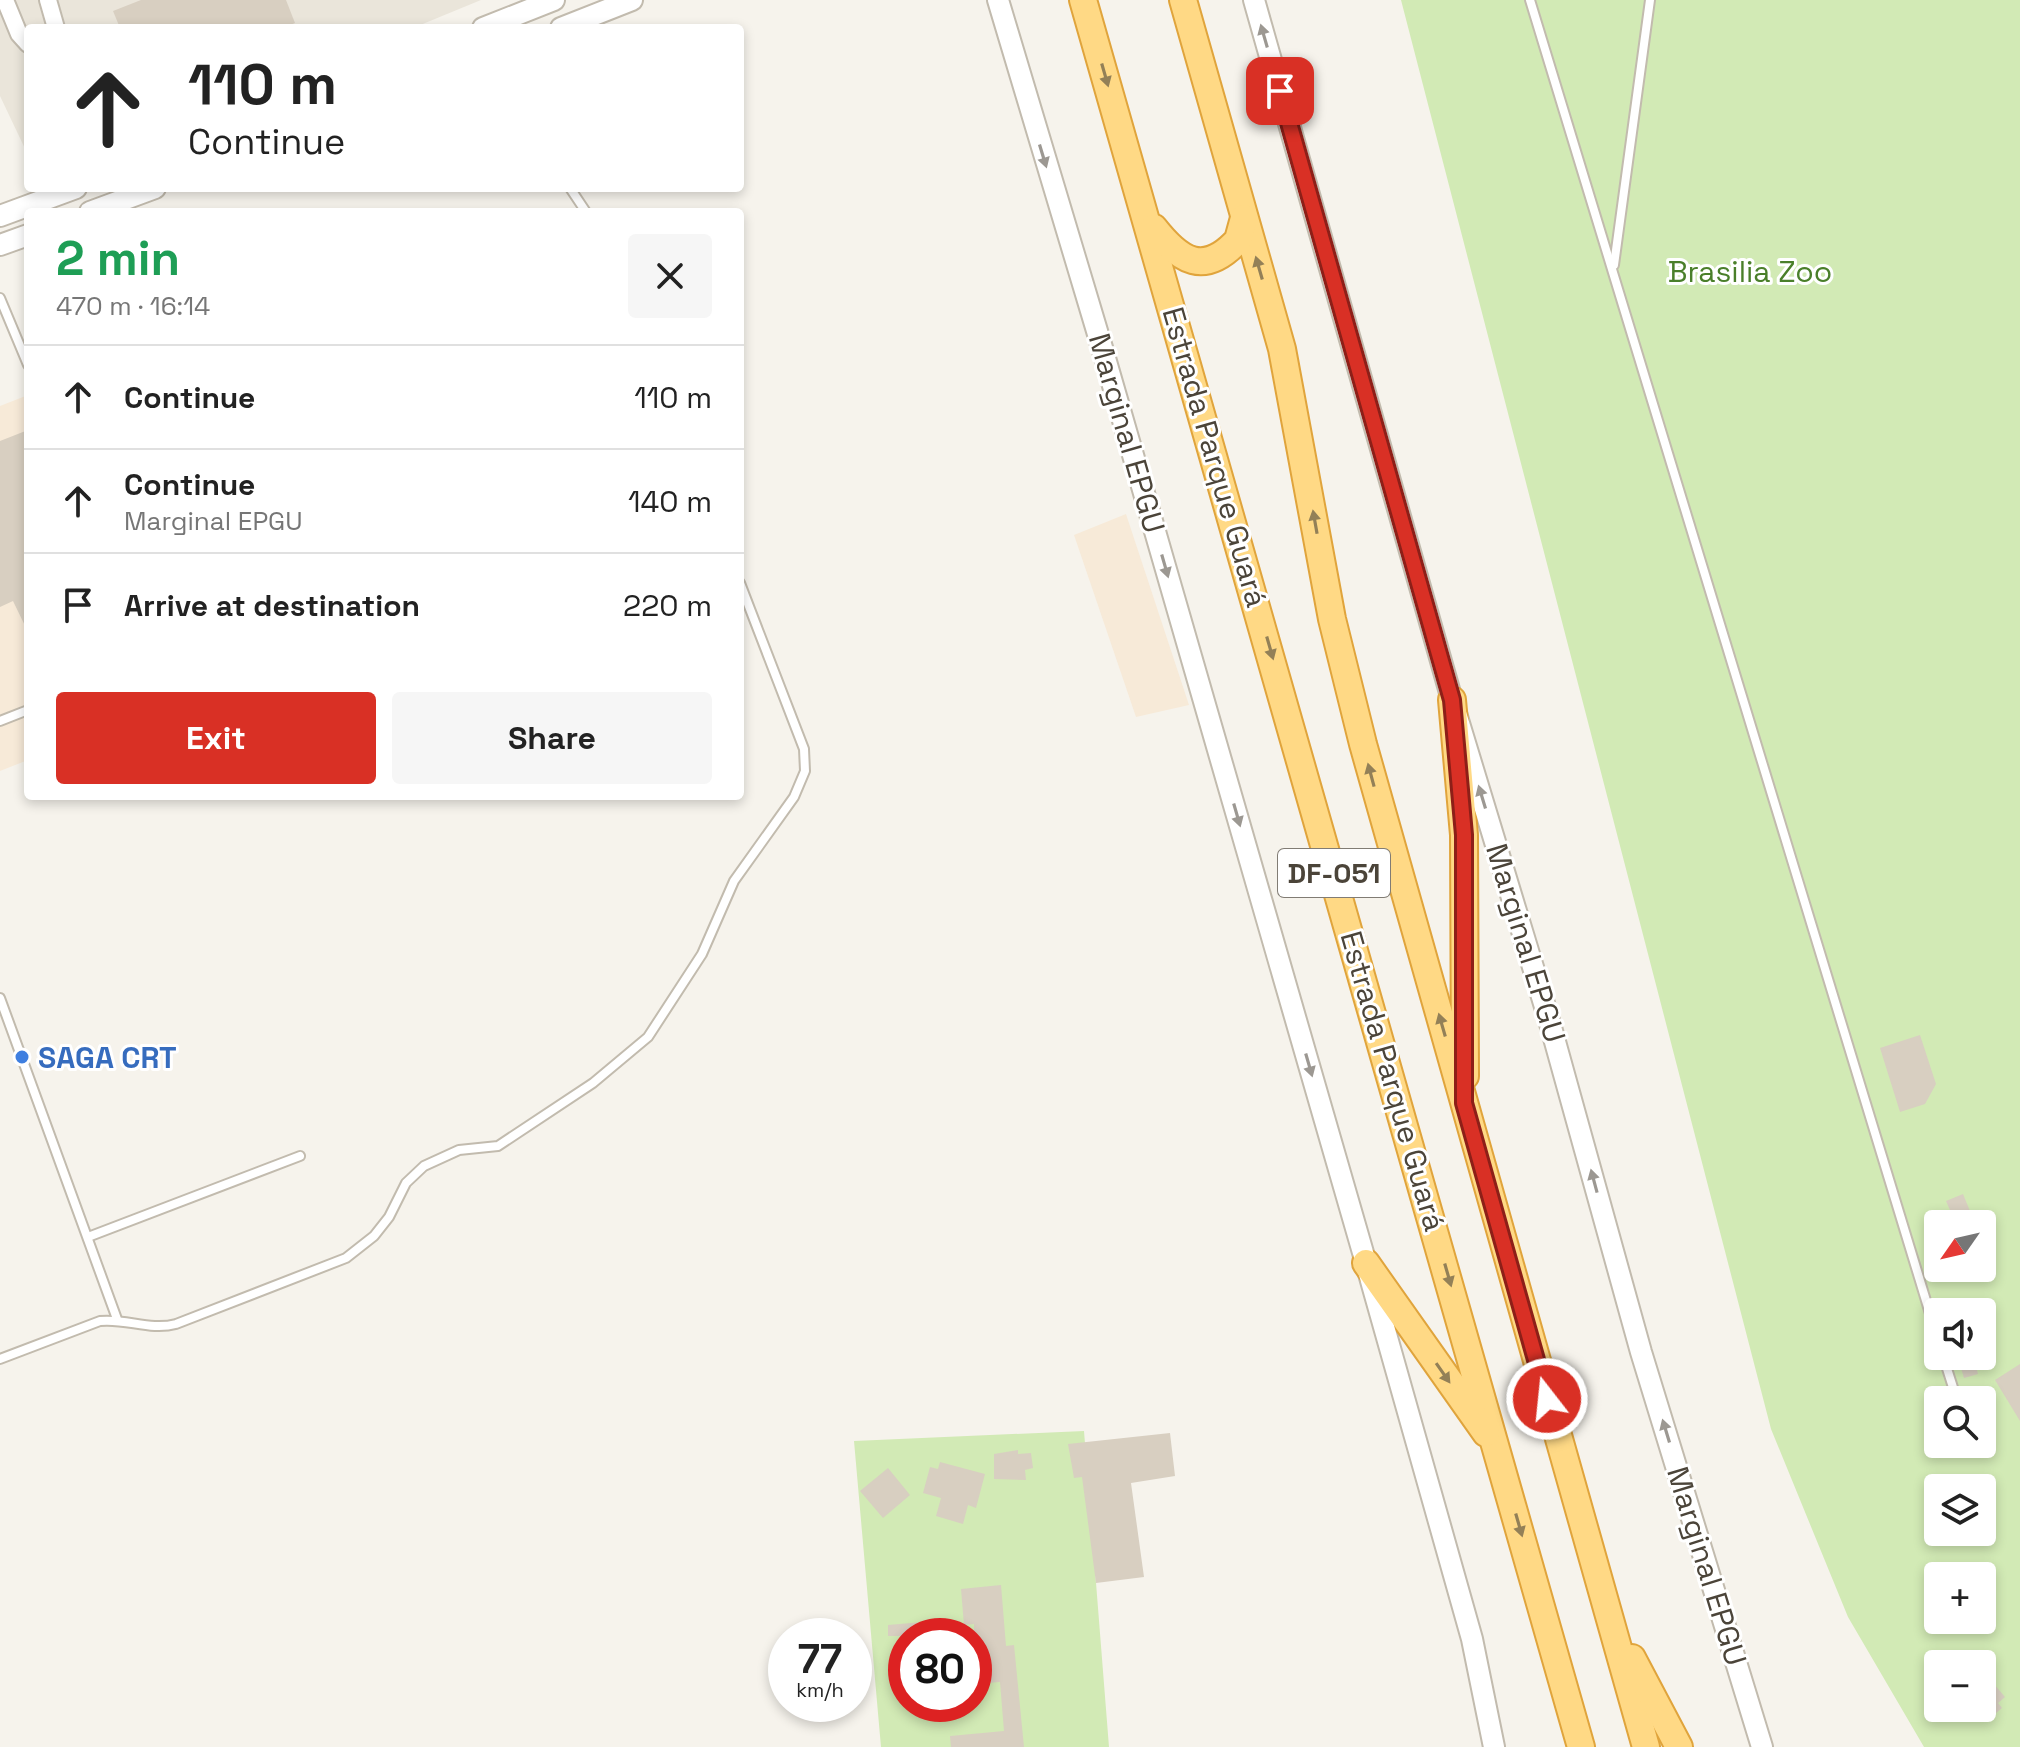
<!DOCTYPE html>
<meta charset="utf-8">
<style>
body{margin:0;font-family:"Space Grotesk",sans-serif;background:#f6f6f6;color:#222;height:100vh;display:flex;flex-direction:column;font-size:30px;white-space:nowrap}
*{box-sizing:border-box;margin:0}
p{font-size:26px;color:#767676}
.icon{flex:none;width:44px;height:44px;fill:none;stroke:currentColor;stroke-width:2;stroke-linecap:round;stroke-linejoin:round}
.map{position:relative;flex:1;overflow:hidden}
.drawer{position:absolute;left:24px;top:208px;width:720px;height:592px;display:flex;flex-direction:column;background:#fff;border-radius:8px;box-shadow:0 4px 12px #0003}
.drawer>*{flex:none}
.hud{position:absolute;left:24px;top:24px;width:720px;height:168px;border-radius:8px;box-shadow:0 4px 12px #0003;background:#fff;color:#222;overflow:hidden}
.needle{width:52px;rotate:236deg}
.controls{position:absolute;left:1924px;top:1210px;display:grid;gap:16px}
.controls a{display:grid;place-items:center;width:72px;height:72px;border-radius:8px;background:#fff;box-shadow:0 4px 12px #0003;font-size:40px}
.speed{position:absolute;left:768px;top:1618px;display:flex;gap:16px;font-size:40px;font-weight:700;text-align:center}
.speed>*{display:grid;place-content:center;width:104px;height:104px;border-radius:50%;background:#fff;box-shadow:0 4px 12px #0003;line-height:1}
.speed small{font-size:20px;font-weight:400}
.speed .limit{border:12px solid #d22;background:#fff;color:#111}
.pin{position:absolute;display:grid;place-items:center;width:68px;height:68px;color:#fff;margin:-34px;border-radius:16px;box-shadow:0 4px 12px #0006}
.me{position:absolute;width:88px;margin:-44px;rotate:344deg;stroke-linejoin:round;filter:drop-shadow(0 0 6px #0008)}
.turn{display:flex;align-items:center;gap:28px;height:168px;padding:0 32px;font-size:36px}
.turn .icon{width:104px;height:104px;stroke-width:2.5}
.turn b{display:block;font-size:56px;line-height:68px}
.round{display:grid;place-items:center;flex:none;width:84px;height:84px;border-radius:8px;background:#f6f6f6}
.headline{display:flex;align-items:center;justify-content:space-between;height:136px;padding:0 32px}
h1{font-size:48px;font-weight:700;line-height:60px;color:#1e9e55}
.action{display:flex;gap:16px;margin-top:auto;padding:16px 32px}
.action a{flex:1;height:92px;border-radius:8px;background:#d93025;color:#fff;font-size:32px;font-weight:700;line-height:92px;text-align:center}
.action a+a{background:#f6f6f6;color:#222}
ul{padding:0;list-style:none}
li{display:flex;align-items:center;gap:24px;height:104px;padding:0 32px;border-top:2px solid #e0e0e0}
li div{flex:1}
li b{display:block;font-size:30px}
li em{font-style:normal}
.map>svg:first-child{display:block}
.residential{fill:#eae5da}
.commercial{fill:#f7ead8}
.green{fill:#d2eab5;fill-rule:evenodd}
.building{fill:#d8cfc1}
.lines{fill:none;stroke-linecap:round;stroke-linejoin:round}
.service-casing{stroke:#c2bbae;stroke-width:12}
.minor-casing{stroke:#c2bbae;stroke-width:20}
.tertiary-casing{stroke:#c2bbae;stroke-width:24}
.trunk-casing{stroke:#e0a43c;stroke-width:30}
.service{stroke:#fff;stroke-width:8}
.minor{stroke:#fff;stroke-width:16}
.tertiary{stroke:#fff;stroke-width:20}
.trunk{stroke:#ffd985;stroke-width:26}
.oneway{fill:#9c9892}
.oneway2{fill:#938057}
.route-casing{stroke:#8d1f18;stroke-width:20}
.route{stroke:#d93025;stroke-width:14}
.shop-dot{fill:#3f7fe0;stroke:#fff;stroke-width:3}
.labels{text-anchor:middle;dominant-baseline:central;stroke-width:6;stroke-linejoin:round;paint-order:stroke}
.shield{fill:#fff;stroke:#817c74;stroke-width:2}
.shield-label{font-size:28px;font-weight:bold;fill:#4b4439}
.park-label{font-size:30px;fill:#4a7f2a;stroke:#fff}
.street-label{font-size:30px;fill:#4b4439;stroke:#fff}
.shop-label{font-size:30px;font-weight:bold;fill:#366cbe;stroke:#fff;text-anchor:start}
</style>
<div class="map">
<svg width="2020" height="1747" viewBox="0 0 2020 1747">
<rect width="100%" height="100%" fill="#f6f3ec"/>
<polygon class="residential" points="0,0 481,0 413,28 28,28 28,155 0,96"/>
<g class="commercial">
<polygon points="28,395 28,760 0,771 0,406"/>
<polygon points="1126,514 1189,705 1136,717 1074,535"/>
</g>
<g class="green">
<path d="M1401 0H2020V1747H1924L1848 1617 1771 1429ZM1938 1224H1982V1268H1938ZM1938 1312H1982V1356H1938ZM1938 1400H1982V1444H1938ZM1938 1488H1982V1532H1938ZM1938 1576H1982V1620H1938ZM1938 1664H1982V1708H1938Z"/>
<path d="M1084 1431 1109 1747H881L854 1441ZM906 1636H974V1704H906Z"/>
</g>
<g class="building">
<polygon points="141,0 286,0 295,23 283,28 120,28 113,11"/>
<polygon points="28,430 28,632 13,601 0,607 0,441"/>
<polygon points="1920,1035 1936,1084 1925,1104 1900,1112 1880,1048"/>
<polygon points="1963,1194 1970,1211 1953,1217 1946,1201"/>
<polygon points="1973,1356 1978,1374 1964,1378 1958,1358"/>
<polygon points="2020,1364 2020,1421 1995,1380"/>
<polygon points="1170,1433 1175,1476 1131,1483 1144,1577 1096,1583 1082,1477 1074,1478 1068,1444"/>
<polygon points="1018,1450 1018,1454 1031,1453 1033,1468 1025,1470 1026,1480 994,1479 994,1454"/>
<polygon points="940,1462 985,1474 976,1508 968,1505 963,1524 936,1516 941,1498 923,1493 930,1467 938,1469"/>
<polygon points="888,1468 910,1495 883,1518 860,1491"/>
<polygon points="1001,1585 1006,1646 1014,1645 1024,1747 951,1747 950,1736 1004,1731 1000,1682 974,1684 974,1624 964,1625 961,1589"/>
<polygon points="934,1621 935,1636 888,1636 888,1625"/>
<polygon points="1982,1670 2005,1697 1998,1703 2002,1708 1990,1718 1985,1713 1982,1716"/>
</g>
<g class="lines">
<defs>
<g id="service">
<polyline points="1530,0 1938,1340"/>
<polyline points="570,188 586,212"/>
<polyline points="1614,265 1650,0"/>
<polyline points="0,298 28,365"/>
<polyline points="0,721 28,710"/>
<polyline points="0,998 117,1319"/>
<polyline points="88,1237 300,1156"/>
<polyline points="1943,1356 1957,1400"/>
<path d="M0 1359 100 1321C126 1318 150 1331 176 1324L346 1258 374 1236 389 1217 406 1183 424 1166 459 1150 498 1146 593 1083 648 1037 702 954 734 881 794 797 805 771 804 749 740 583"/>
<polyline points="1973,1444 1974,1445"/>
</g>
<g id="minor">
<polyline points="5,0 19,34 28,44"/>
<polyline points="48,0 56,28"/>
</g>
<g id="tertiary">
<polyline points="998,0 1103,351 1366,1263 1472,1639 1494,1747"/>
<polyline points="1254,0 1452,700 1549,1020 1641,1352 1762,1747"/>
<polyline points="483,28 554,0"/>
<polyline points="561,28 632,0"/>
<polyline points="90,212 155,188"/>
<polyline points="0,216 76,188"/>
<polyline points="0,245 28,235"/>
</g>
<g id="trunk">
<polyline points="1083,0 1581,1747"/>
<polyline points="1183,0 1282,349 1332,619 1363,744 1646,1747"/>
<path d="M1154 228C1180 261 1204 277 1238 240L1244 218"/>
<polyline points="1452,700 1464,835 1465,1076"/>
<polyline points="1366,1263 1486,1433"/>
<polyline points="1632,1658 1679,1747"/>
</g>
</defs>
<use href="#service" class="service-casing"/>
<use href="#minor" class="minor-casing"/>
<use href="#tertiary" class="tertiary-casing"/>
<use href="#trunk" class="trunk-casing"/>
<use href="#service" class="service"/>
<use href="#minor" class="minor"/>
<use href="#tertiary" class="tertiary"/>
<use href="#trunk" class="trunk"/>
</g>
<defs><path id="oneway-solid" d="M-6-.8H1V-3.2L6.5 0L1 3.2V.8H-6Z" transform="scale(2)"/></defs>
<g class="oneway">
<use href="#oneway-solid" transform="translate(1264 36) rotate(-106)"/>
<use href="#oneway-solid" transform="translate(1043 156) rotate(73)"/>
<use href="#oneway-solid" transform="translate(1165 566) rotate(74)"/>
<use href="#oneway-solid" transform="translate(1482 797) rotate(-107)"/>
<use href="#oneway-solid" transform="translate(1237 815) rotate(74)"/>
<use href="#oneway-solid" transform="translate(1309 1065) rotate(74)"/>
<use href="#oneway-solid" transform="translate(1594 1181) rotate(-105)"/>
<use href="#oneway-solid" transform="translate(1666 1431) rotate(-107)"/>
</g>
<g class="oneway2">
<use href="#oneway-solid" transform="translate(1105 75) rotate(74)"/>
<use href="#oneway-solid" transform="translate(1259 268) rotate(-106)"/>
<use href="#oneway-solid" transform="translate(1315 522) rotate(-100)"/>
<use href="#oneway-solid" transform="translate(1270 648) rotate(74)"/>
<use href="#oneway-solid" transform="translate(1371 775) rotate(-105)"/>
<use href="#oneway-solid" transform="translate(1442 1025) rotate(-106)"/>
<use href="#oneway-solid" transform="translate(1448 1275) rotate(74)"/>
<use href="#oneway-solid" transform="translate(1443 1373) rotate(55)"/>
<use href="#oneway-solid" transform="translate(1519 1525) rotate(74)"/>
</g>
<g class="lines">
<defs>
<polyline id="route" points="1280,91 1452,700 1464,835 1464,1103 1547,1399"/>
</defs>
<use href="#route" class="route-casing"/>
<use href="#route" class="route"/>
</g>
<circle class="shop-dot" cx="22" cy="1057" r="8"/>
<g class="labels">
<rect class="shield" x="1278" y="849" width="112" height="48" rx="6"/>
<g class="shield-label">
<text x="1334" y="873">DF-051</text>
</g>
<g class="park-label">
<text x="1750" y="271">Brasilia Zoo</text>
</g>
<g class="street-label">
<text transform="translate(1127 433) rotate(74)">Marginal EPGU</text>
<text transform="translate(1215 457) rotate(74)">Estrada Parque Guará</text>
<text transform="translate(1526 943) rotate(73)">Marginal EPGU</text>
<text transform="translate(1393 1081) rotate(74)">Estrada Parque Guará</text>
<text transform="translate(1707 1566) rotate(73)">Marginal EPGU</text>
</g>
<g class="shop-label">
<text x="38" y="1057">SAGA CRT</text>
</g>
</g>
</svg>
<div class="controls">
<a><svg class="needle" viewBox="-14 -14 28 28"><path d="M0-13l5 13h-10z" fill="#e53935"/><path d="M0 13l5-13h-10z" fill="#767676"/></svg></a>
<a><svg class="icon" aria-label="sound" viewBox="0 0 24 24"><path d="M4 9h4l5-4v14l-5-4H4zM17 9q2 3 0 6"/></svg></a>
<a><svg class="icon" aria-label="search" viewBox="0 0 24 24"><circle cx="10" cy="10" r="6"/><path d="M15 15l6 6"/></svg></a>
<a><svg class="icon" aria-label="layers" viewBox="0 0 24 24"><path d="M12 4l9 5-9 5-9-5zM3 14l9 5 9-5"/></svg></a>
<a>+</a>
<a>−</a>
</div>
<div class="speed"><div>77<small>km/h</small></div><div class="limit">80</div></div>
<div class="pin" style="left:1280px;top:91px;background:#d93025"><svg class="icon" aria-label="arrive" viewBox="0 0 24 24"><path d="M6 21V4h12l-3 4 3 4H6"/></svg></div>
<svg class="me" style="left:1547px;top:1399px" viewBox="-20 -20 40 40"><circle r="17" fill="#d93025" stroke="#fff" stroke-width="3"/><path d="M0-11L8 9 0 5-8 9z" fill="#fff"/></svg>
<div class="hud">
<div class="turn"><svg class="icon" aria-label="ahead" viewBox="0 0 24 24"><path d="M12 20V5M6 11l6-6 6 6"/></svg><div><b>110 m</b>Continue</div></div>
</div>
<section class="drawer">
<div class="headline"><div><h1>2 min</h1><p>470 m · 16:14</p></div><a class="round"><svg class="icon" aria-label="close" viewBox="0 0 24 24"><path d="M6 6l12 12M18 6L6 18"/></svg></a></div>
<ul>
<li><svg class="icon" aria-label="ahead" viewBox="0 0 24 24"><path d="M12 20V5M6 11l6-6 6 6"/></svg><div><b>Continue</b></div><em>110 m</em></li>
<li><svg class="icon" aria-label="ahead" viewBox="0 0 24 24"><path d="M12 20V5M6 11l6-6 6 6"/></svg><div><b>Continue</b><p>Marginal EPGU</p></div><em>140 m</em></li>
<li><svg class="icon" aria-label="arrive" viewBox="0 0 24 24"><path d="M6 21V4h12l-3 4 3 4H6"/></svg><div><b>Arrive at destination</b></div><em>220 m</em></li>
</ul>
<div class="action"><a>Exit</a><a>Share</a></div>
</section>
</div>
